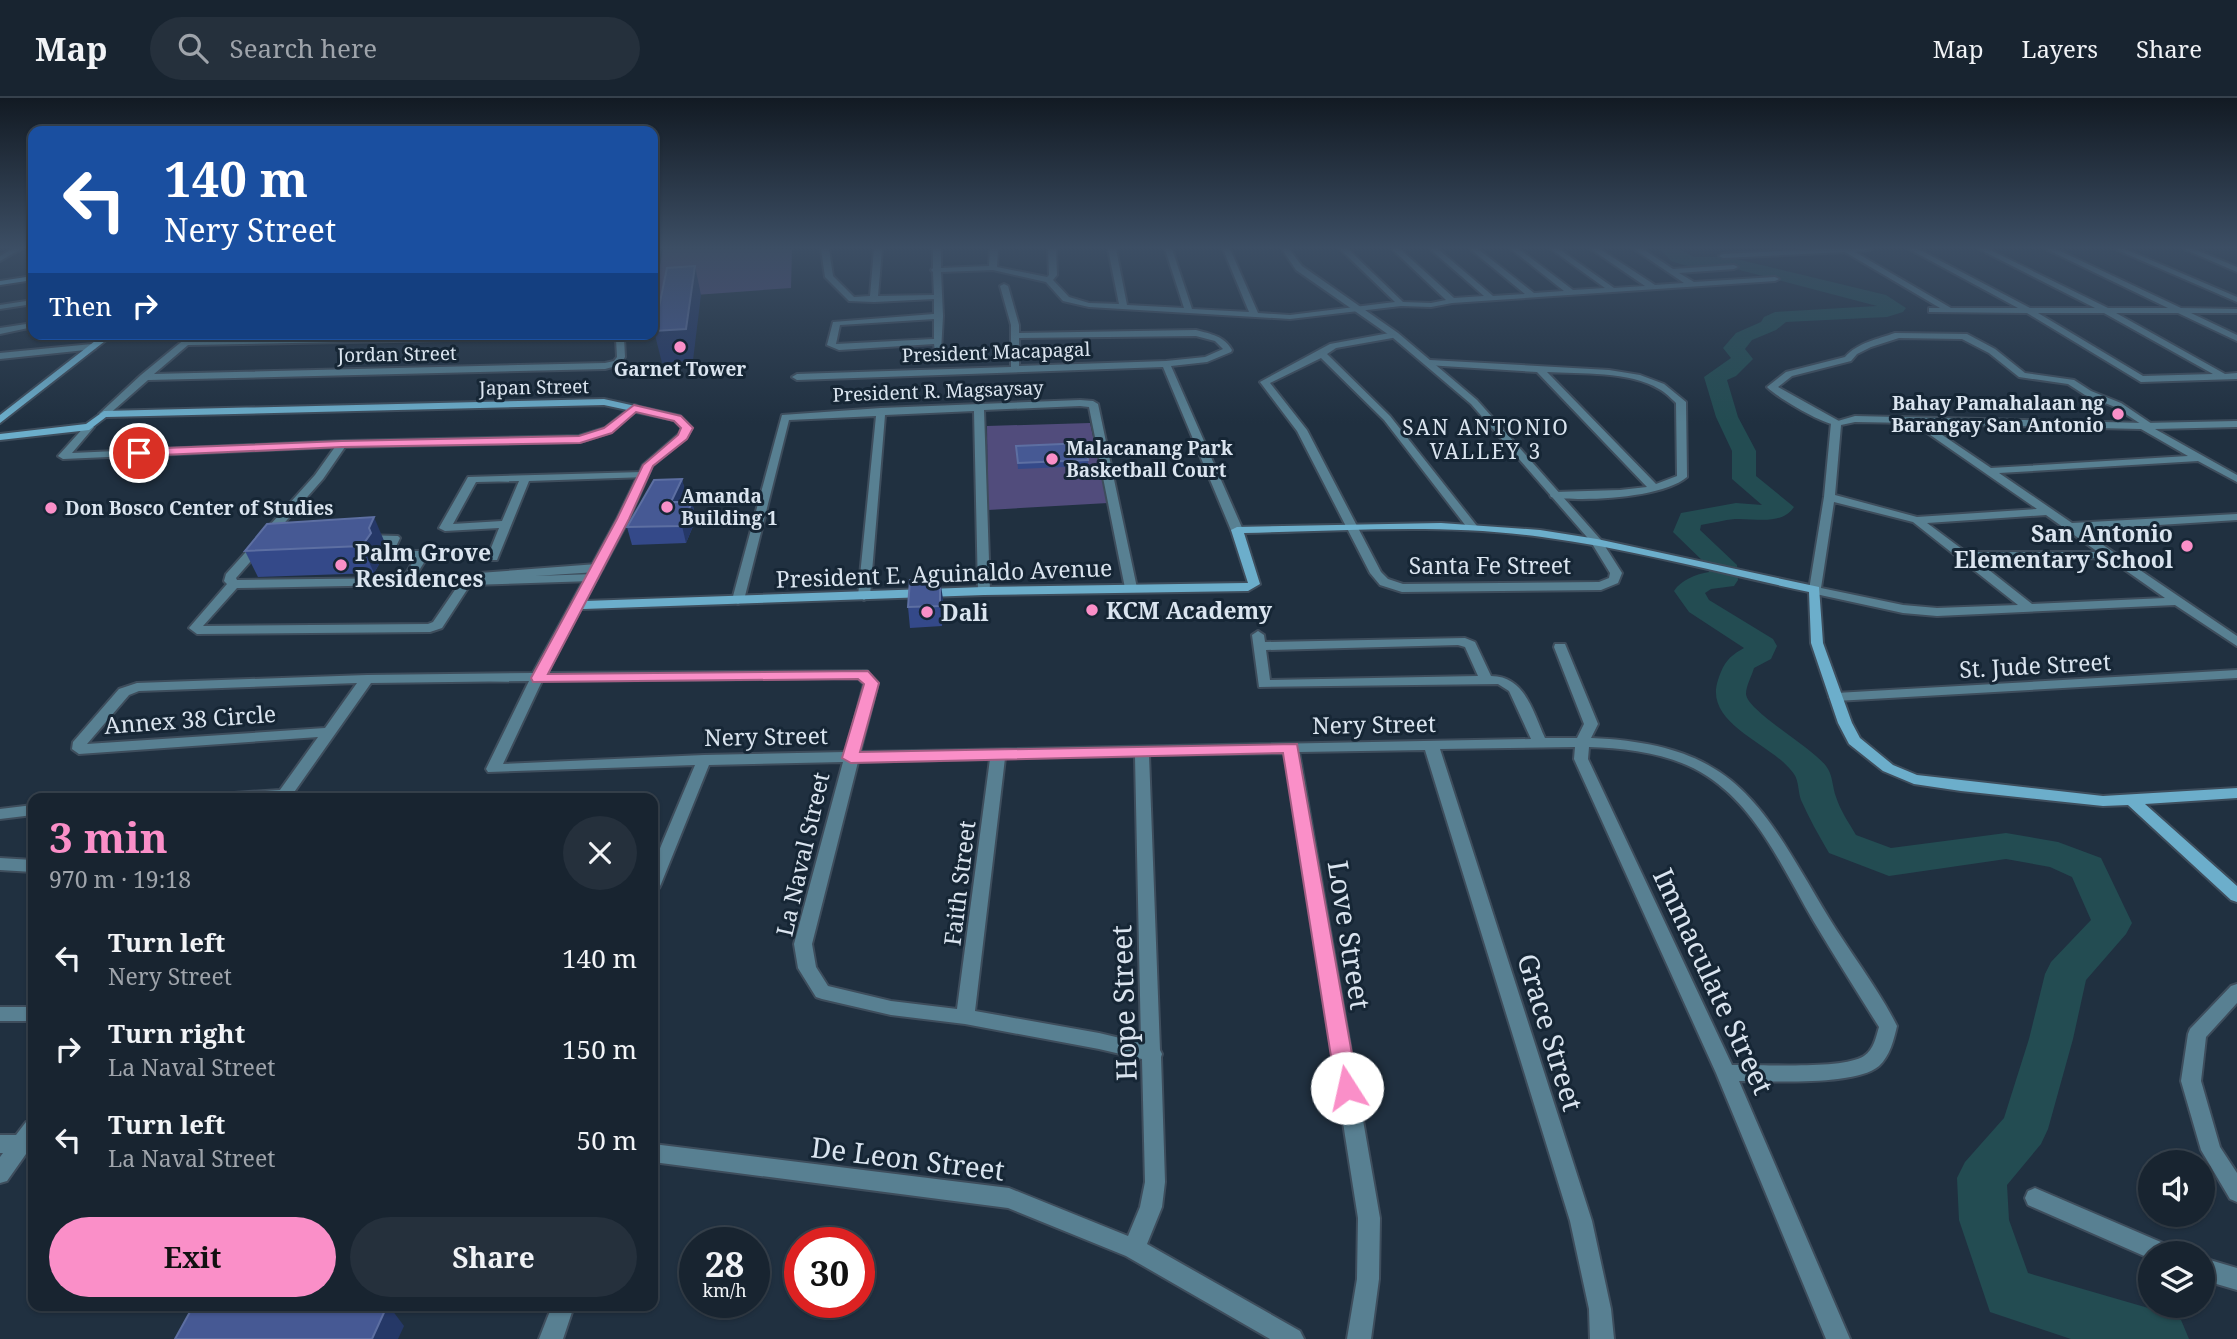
<!DOCTYPE html>
<meta charset="utf-8">
<style>
body{margin:0;font-family:"Noto Serif",serif;background:#25303c;color:#f1f3f6;height:100vh;display:flex;flex-direction:column;font-size:26px;white-space:nowrap}
*{box-sizing:border-box;margin:0}
p{font-size:23px;color:#9fa4ab}
.icon{flex:none;width:38px;height:38px;fill:none;stroke:currentColor;stroke-width:2;stroke-linecap:round;stroke-linejoin:round}
.map{position:relative;flex:1;overflow:hidden}
.details{position:absolute;left:28px;top:695px;width:630px;height:518px;display:flex;flex-direction:column;background:#182430;border-radius:14px;box-shadow:0 2px 5px #0004,0 0 0 2px #36414c}
.details>*{flex:none}
.hud{position:absolute;left:28px;top:28px;width:630px;height:214px;border-radius:14px;box-shadow:0 2px 5px #0004,0 0 0 2px #36414c;background:#1a4fa0;color:#fff;overflow:hidden}
.buttons{position:absolute;left:2138px;top:1052px;display:grid;gap:14px}
.buttons a{display:grid;place-items:center;width:77px;height:77px;border-radius:50%;background:#182430;box-shadow:0 2px 5px #0004,0 0 0 2px #36414c;font-size:35px}
.speed{position:absolute;left:679px;top:1129px;display:flex;gap:14px;font-size:35px;font-weight:700;text-align:center}
.speed>*{display:grid;place-content:center;width:91px;height:91px;border-radius:50%;background:#182430;box-shadow:0 2px 5px #0004,0 0 0 2px #36414c;line-height:1}
.speed small{font-size:18px;font-weight:400}
.speed .limit{border:10px solid #d22;background:#fff;color:#111}
.pin{position:absolute;display:grid;place-items:center;width:60px;height:60px;color:#fff;margin:-30px;border:4px solid #fff;border-radius:50%;box-shadow:0 2px 7px #0007}
.me{position:absolute;width:77px;margin:-38px;rotate:350deg;stroke-linejoin:round;filter:drop-shadow(0 0 5px #0008)}
.turn{display:flex;align-items:center;gap:24px;height:147px;padding:0 21px;font-size:32px}
.turn .icon{width:91px;height:91px;stroke-width:2.5}
.turn b{display:block;font-size:49px;line-height:60px}
.then{display:flex;align-items:center;height:66px;padding:0 21px;background:#0003;gap:14px;font-size:26px}
.round{display:grid;place-items:center;flex:none;width:74px;height:74px;border-radius:37px;background:#25303c}
.summary{display:flex;align-items:center;justify-content:space-between;height:119px;padding:0 21px}
h1{font-size:42px;font-weight:700;line-height:52px;color:#fa8fc8}
.action{display:flex;gap:14px;margin-top:auto;padding:14px 21px}
.action a{flex:1;height:80px;border-radius:42px;background:#fa8fc8;color:#111;font-size:28px;font-weight:700;line-height:80px;text-align:center}
.action a+a{background:#25303c;color:#f1f3f6}
ul{padding:0;list-style:none}
li{display:flex;align-items:center;gap:21px;height:91px;padding:0 21px}
li div{flex:1}
li b{display:block;font-size:26px}
li em{font-style:normal}
header{display:flex;align-items:center;gap:42px;box-sizing:border-box;height:98px;padding:0 35px;background:#182430;border-bottom:2px solid #36414c}
header strong{font-size:33px}
nav{display:flex;gap:38px;margin-inline-start:auto;font-size:24px}
.search{width:490px;height:63px;background:#25303c;display:flex;align-items:center;gap:18px;box-sizing:border-box;padding:0 24px;border-radius:38px;color:#9fa4ab;font-size:26px}
.map>svg:first-child{display:block}
.green{fill:#514c7c}
.lines{fill:none;stroke-linecap:round;stroke-linejoin:round}
.river{fill:#234c52;fill-rule:evenodd}
.pedestrian-casing{stroke:#3e4d5c;stroke-width:4}
.minor-casing{stroke:#3e4d5c;stroke-width:4}
.tertiary-casing{stroke:#3e4d5c;stroke-width:4}
.secondary-casing{stroke:#3e4d5c;stroke-width:4}
.pedestrian{fill:#588092;fill-rule:evenodd}
.minor{fill:#588092;fill-rule:evenodd}
.tertiary{fill:#588092;fill-rule:evenodd}
.secondary{fill:#6caecb;fill-rule:evenodd}
.wall{fill:#344989}
.shaded-wall{fill:#253867}
.building{fill:#465994;stroke:#5d6fa2;stroke-width:2}
.route{fill:#fa8fc8;stroke:#a25d82;stroke-width:2}
.poi-dot{fill:#fa8fc8;stroke:#162635;stroke-width:2.5}
.labels{text-anchor:middle;dominant-baseline:central;stroke-width:6;stroke-linejoin:round;paint-order:stroke}
.far-street-label{font-size:19px;fill:#dae4ef;stroke:#162635}
.far-poi-label{font-size:19px;font-weight:bold;fill:#dae4ef;stroke:#162635;text-anchor:start}
.far-neighbourhood-label{font-size:21px;letter-spacing:2px;fill:#dae4ef;stroke:#162635}
.poi-label{font-size:23px;font-weight:bold;fill:#dae4ef;stroke:#162635;text-anchor:start}
.street-label{font-size:23px;fill:#dae4ef;stroke:#162635}
.near-street-label{font-size:28px;fill:#dae4ef;stroke:#162635}
</style>
<header>
<strong>Map</strong>
<div class="search"><svg class="icon" aria-label="search" viewBox="0 0 24 24"><circle cx="10" cy="10" r="6"/><path d="M15 15l6 6"/></svg>Search here</div>
<nav><a>Map</a><a>Layers</a><a>Share</a></nav>
</header>
<div class="map">
<svg width="2237" height="1241" viewBox="0 0 2237 1241">
<rect width="100%" height="100%" fill="#203040"/>
<g class="green">
<polygon points="663,151 792,151 791,190 654,200"/>
<polygon points="1090,325 1108,405 988,412 987,328"/>
</g>
<g class="lines">
<path class="river" d="M1660 151H1679L1694 159H1728L1886 197 1906 210 1903 214 1887 219 1786 224 1776 232 1752 242 1745 251 1753 261 1736 278 1727 282 1738 319 1756 353V378L1794 409C1781 428 1755 420 1735 421 1724 422 1713 425 1701 427L1700 432 1737 467 1738 482 1734 488 1711 491 1705 495 1709 502 1773 541 1777 548 1771 561 1754 570C1752 577 1746 588 1746 596 1747 613 1812 649 1826 668 1833 677 1832 688 1836 699 1840 712 1849 725 1856 737L1891 750 2006 735 2058 744 2101 760 2132 825 2126 836 2086 882 2073 941 2048 1031 2041 1046 2007 1087 2009 1122 2028 1175 2162 1214 2181 1222 2189 1241H2071L1990 1214 1959 1122 1957 1080 1965 1064 2004 1020 2029 941 2045 876 2051 864 2091 822 2072 779 2050 769 2006 761 1889 778 1829 755C1819 738 1809 720 1801 702 1798 694 1799 683 1794 676 1774 646 1703 627 1718 582 1724 565 1728 559 1744 550L1689 514 1674 493C1681 482 1696 476 1709 474V469L1673 434 1681 415 1736 405 1762 407 1732 381V353L1716 319 1704 279 1731 260 1723 250 1736 235 1761 224 1764 219 1775 214 1877 208 1728 169 1687 168 1671 163Z"/>
<defs>
<path id="pedestrian" d="M1895 235 1967 236 1995 251 2025 275 2074 282 2091 293 2121 305 2155 328 2147 330 2115 309 2085 297 2068 286 2019 279 1989 255 1962 241 1899 240 1871 249 1857 256 1851 263 1792 278 1778 289 1839 323V327C1825 328 1778 300 1767 289L1786 274 1845 259C1857 245 1878 241 1895 235Z"/>
<g id="minor">
<polygon points="12,151 21,151 0,163 0,158"/>
<path d="M821 151H829L833 178 854 199 870 198 874 151H882L878 198 934 197 933 174 931 172 933 170V151H941V170L989 168 990 151H998L997 169 1047 179 1049 177 1048 151H1056L1057 177 1053 182 1069 199 1089 205 1119 206 1108 151H1116L1127 207 1184 210 1165 151H1172L1192 211 1249 214 1223 151H1230L1258 215 1290 217 1395 204 1340 151H1348L1403 204 1431 205 1446 202 1392 151H1400L1454 200 1484 198 1430 151H1438L1493 198 1525 196 1470 151H1478L1534 195 1564 193 1511 151H1519L1573 192 1605 190 1551 151H1559L1614 190 1645 188 1591 151H1600L1655 187 1684 185 1634 151H1643L1673 171 1734 167 1738 169 1734 171 1679 175 1694 184 1775 179 1779 181 1775 183 1452 205 1431 209 1401 208 1290 221 1089 209 1063 203 1046 184 993 172 941 174 943 218 941 253H935L934 246 839 252 827 247 833 224 934 216V201L874 204 849 203 825 179ZM934 221V241L836 246 840 227Z"/>
<path d="M1816 151H1872L1855 154 1951 210H2018L1909 151H1918L2030 210H2095L1979 151H1988L2108 210H2168L2046 151H2056L2181 210 2237 211V215H2191L2237 237V243L2178 215H2116L2225 276 2237 275V281L2141 284 2027 215 1929 214V210H1940L1845 154 1723 160 1719 158 1723 156ZM2038 215H2104L2213 276 2143 278Z"/>
<polygon points="2115,151 2125,151 2237,199 2237,204"/>
<polygon points="2184,151 2194,151 2237,169 2237,174"/>
<path d="M1004 186 1008 188 1019 227V235L1196 232C1211 236 1224 238 1232 252L1231 254 1207 264 1171 268 1243 432 1241 434H1233L1231 432 1163 269 797 282 792 279 797 276 1011 269V227L1000 188ZM1196 238 1215 243 1223 251 1205 259 1166 263 1019 268V240Z"/>
<polygon points="33,202 33,206 0,211 0,207"/>
<polygon points="33,225 33,229 0,236 0,230"/>
<polygon points="1395,234 1399,237 1398,239 1336,250 1327,256 1390,318 1477,428 1477,432 1469,432 1384,322 1321,260 1270,285 1307,332 1381,474 1388,481 1403,486 1599,484 1609,480 1610,475 1591,444 1597,441 1601,442 1622,475 1618,485 1601,492 1402,494 1380,487 1370,475 1297,333 1260,284 1330,246"/>
<polygon points="458,236 608,236 604,239 188,247 154,276 605,265 614,263 617,259 616,241 611,236 621,236 624,240 625,259 620,267 605,271 148,282 107,318 99,316 141,277 191,236 195,239 193,241"/>
<polygon points="92,246 96,249 95,251 0,261 0,255"/>
<path d="M1430 262 1609 272 1640 277 1664 286 1686 304 1687 379C1663 400 1583 404 1551 399L1550 397 1555 394 1620 392 1647 389 1537 274 1427 267 1426 265ZM1547 274C1580 276 1630 273 1659 291 1665 294 1671 300 1676 305L1677 378 1656 386Z"/>
<polygon points="1080,302 1093,303 1098,306 1137,490 1135,493 1131,494 1125,490 1089,309 1080,308 984,312 990,493 984,497 978,493 974,313 885,317 870,498 864,502 858,498 876,318 789,322 744,502 738,506 732,502 782,317 881,310"/>
<path d="M634 307 637 308V312L611 334 580 344 345 349 323 381 236 480 237 482 403 480 416 459C404 460 390 463 381 456L387 443 359 442V438L363 437 398 438 400 440 394 453H428L430 455 415 479 470 478 479 475 597 466 603 470 597 474 535 478 596 476 598 479 592 483 470 487 442 530 430 534 197 536 189 530 227 486 224 483 226 476 315 377 335 349 63 361 58 358 86 327 89 326 94 329 72 355 342 343 579 338 605 330ZM459 486 433 524 428 526 203 528 237 490 401 487 406 489Z"/>
<path d="M1855 318 2144 325 2237 323V329L2155 331 2237 377V384L2198 363 1999 375 2072 425 2237 416V422L2081 432 2237 538V548L2175 507 1937 518 1903 515 1811 495 1809 492 1824 399 1831 325ZM1855 324 1913 325 2037 411 1917 419 1835 397 1841 327ZM1926 326 2141 331 2188 358 1991 370ZM1834 404 1913 424 2018 507 1937 510 1903 507 1821 490ZM2046 417 2098 454H1966L1927 425ZM2108 460 2165 500 2032 506 1975 461Z"/>
<path d="M643 374 647 375V379L529 383 497 462H489L487 460 499 430 445 433 439 430 468 379ZM519 383 502 423 453 426 476 384Z"/>
<path d="M578 500 584 504 547 575 867 573 878 585 860 654 1531 641 1509 593 1498 586 1259 589 1252 537 1258 533 1264 537 1265 544 1465 540 1475 544 1491 578C1525 578 1533 614 1545 640H1577L1584 626 1554 549 1555 546H1565L1598 626 1591 640C1738 646 1761 707 1829 820 1851 856 1878 890 1897 928 1894 941 1890 958 1879 968 1856 988 1771 983 1739 983L1850 1241H1826L1716 975 1574 661 1575 649 1440 651 1592 1123 1611 1211 1614 1241H1590L1589 1211 1570 1123 1425 652 1299 654 1380 1120 1379 1181 1371 1241H1347L1357 1181 1358 1120 1285 655 1149 657 1160 952 1162 956 1161 959 1165 1084 1162 1109 1147 1146 1300 1233 1304 1241H1270L1126 1158 1008 1110 653 1064V1046L1009 1090 1128 1138 1140 1109 1145 1084 1142 961 1099 951 965 926 891 917 822 901 816 899 798 870 794 846 843 664 709 667 661 786 659 790 653 792V767L695 667 488 674 486 671 529 583 371 585 290 700H226L234 695 280 692 318 639 79 656 72 651 73 644 119 591 137 585 367 577 533 575 572 504ZM1458 547 1465 549 1478 578 1270 582 1266 552ZM858 580 864 586 846 654 704 657 503 666 542 583ZM357 585 325 630 87 646 129 597 139 593ZM1589 649C1628 650 1674 656 1707 678 1758 711 1784 773 1814 824 1835 859 1857 894 1879 929 1876 939 1874 951 1864 958 1842 972 1761 966 1732 967L1588 661ZM1135 658 1141 945 1099 935 975 913 1005 660ZM990 661 957 911 891 903 828 888 816 869 812 846 858 664Z"/>
<polygon points="2237,572 2237,580 1836,603 1829,599 1836,595"/>
<polygon points="33,707 33,717 0,721 0,711"/>
<polygon points="0,760 33,762 33,774 0,772"/>
<polygon points="2237,886 2237,905 2206,939 2201,983 2220,1049 2237,1075 2237,1104 2230,1101 2201,1052 2181,983 2188,936 2190,931 2231,888"/>
<rect x="0" y="909" width="33" height="14"/>
<polygon points="33,1021 33,1046 7,1083 0,1085 0,1059 3,1055 0,1055 0,1037 16,1037 26,1024"/>
<polygon points="2035,1090 2170,1148 2173,1155 2151,1155 2151,1161 2028,1107 2025,1100 2028,1093"/>
<polygon points="2203,1160 2237,1170 2237,1192 2203,1182"/>
<polygon points="552,1208 574,1208 563,1241 539,1241"/>
</g>
<polygon id="tertiary" points="1282,151 1289,151 1302,168 1398,235 1477,302 1601,442 1601,446 1593,446 1471,306 1392,239 1296,172"/>
<g id="secondary">
<polygon points="33,178 33,182 0,187 0,183"/>
<polygon points="104,236 114,236 0,325 0,317"/>
<path d="M604 301 680 318 692 330 686 340 652 368 629 421 585 503 984 489 1246 485H1248L1231 432 1237 429 1441 425 1540 432 1597 441 1819 489 1823 545 1852 625 1860 640 1893 667 1917 677 2103 698 2237 690V700L2145 706 2237 788V804L2231 802 2128 707 2103 708 1961 693 1914 686 1883 673 1849 646 1838 625 1811 545 1809 494C1721 475 1632 451 1542 439 1444 425 1343 433 1244 435L1260 486 1248 493 984 497 583 511 572 504 617 421 643 367 679 336 682 330 674 322 604 307 106 319 89 332 0 342V336L86 326 104 313Z"/>
</g>
</defs>
<use href="#pedestrian" class="pedestrian-casing"/>
<use href="#minor" class="minor-casing"/>
<use href="#tertiary" class="tertiary-casing"/>
<use href="#secondary" class="secondary-casing"/>
<use href="#pedestrian" class="pedestrian"/>
<use href="#minor" class="minor"/>
<use href="#tertiary" class="tertiary"/>
<use href="#secondary" class="secondary"/>
</g>
<g class="wall">
<polygon points="1016,348 1088,362 1088,368 1018,371"/>
<polygon points="682,381 686,398 684,404 692,404 696,421 686,445 632,447 627,429"/>
<polygon points="385,445 380,455 382,461 374,475 258,479 245,453"/>
<polygon points="943,501 942,528 910,530 908,509"/>
</g>
<g class="shaded-wall">
<polygon points="695,168 701,197 693,262 662,265 654,233"/>
<polygon points="682,381 686,398 675,421 671,404"/>
<polygon points="692,404 696,421 686,445 682,428"/>
<polygon points="374,419 385,445 380,455 382,461 374,475 362,448 369,430"/>
<polygon points="940,481 943,501 942,528 940,508"/>
<polygon points="387,1208 389,1208 404,1228 398,1241 372,1241"/>
</g>
<g class="building">
<polygon points="695,168 686,231 654,233 667,170"/>
<polygon points="1085,345 1088,362 1018,365 1016,348"/>
<polygon points="682,381 671,404 692,404 682,428 627,429 654,382"/>
<polygon points="374,419 369,430 371,435 362,448 245,453 267,426"/>
<polygon points="940,481 940,508 908,509 910,482"/>
<polygon points="334,1208 387,1208 372,1241 175,1241 191,1212"/>
</g>
<linearGradient id="sky" x2="0" y2="1"><stop stop-color="#121a23"/><stop offset="0.46" stop-color="#3c4e64"/><stop offset="1" stop-color="#3c4e64" stop-opacity="0"/></linearGradient>
<rect width="2237" height="325" fill="url(#sky)"/>
<polygon class="route" points="634,307 681,318 693,330 687,341 653,368 629,421 548,576 868,573 879,585 860,654 1297,646 1358,990 1355,996 1347,999 1339,996 1336,990 1283,655 851,665 842,660 864,586 858,581 533,584 531,580 617,421 643,367 678,337 681,330 674,323 636,314 612,335 580,345 342,349 139,358 133,355 139,351 342,343 579,338 604,330"/>
<g class="poi-dot">
<circle cx="680" cy="249" r="7"/>
<circle cx="2118" cy="316" r="7"/>
<circle cx="1052" cy="361" r="7"/>
<circle cx="667" cy="409" r="7"/>
<circle cx="51" cy="410" r="7"/>
<circle cx="2187" cy="448" r="7"/>
<circle cx="341" cy="467" r="7"/>
<circle cx="1092" cy="512" r="7"/>
<circle cx="927" cy="514" r="7"/>
</g>
<g class="labels">
<g class="far-street-label">
<text transform="translate(996 254) rotate(-2)">President Macapagal</text>
<text transform="translate(397 256) rotate(-1)">Jordan Street</text>
<text transform="translate(534 289) rotate(-1)">Japan Street</text>
<text transform="translate(938 293) rotate(-2)">President R. Magsaysay</text>
</g>
<g class="far-poi-label">
<text x="680" y="271" text-anchor="middle">Garnet Tower</text>
<text x="2104" y="305" text-anchor="end">Bahay Pamahalaan ng<tspan x="2104" dy="22">Barangay San Antonio</tspan></text>
<text x="1066" y="350">Malacanang Park<tspan x="1066" dy="22">Basketball Court</tspan></text>
<text x="681" y="398">Amanda<tspan x="681" dy="22">Building 1</tspan></text>
<text x="65" y="410">Don Bosco Center of Studies</text>
</g>
<g class="far-neighbourhood-label">
<text x="1486" y="329">SAN ANTONIO<tspan x="1486" dy="24">VALLEY 3</tspan></text>
</g>
<g class="poi-label">
<text x="2173" y="435" text-anchor="end">San Antonio<tspan x="2173" dy="26">Elementary School</tspan></text>
<text x="355" y="454">Palm Grove<tspan x="355" dy="26">Residences</tspan></text>
<text x="1106" y="512">KCM Academy</text>
<text x="941" y="514">Dali</text>
</g>
<g class="street-label">
<text x="1490" y="467">Santa Fe Street</text>
<text transform="translate(944 475) rotate(-2)">President E. Aguinaldo Avenue</text>
<text transform="translate(2035 567) rotate(-3)">St. Jude Street</text>
<text transform="translate(190 621) rotate(-4)">Annex 38 Circle</text>
<text transform="translate(1374 626) rotate(-1)">Nery Street</text>
<text transform="translate(766 638) rotate(-1)">Nery Street</text>
<text transform="translate(802 756) rotate(-77)">La Naval Street</text>
<text transform="translate(959 785) rotate(-83)">Faith Street</text>
</g>
<g class="near-street-label">
<text transform="translate(1350 837) rotate(81)">Love Street</text>
<text transform="translate(1714 883) rotate(65)">Immaculate Street</text>
<text transform="translate(1123 905) rotate(-92)">Hope Street</text>
<text transform="translate(1551 934) rotate(73)">Grace Street</text>
<text transform="translate(908 1060) rotate(7)">De Leon Street</text>
</g>
</g>
</svg>
<div class="buttons">
<a><svg class="icon" aria-label="sound" viewBox="0 0 24 24"><path d="M4 9h4l5-4v14l-5-4H4zM17 9q2 3 0 6"/></svg></a>
<a><svg class="icon" aria-label="layers" viewBox="0 0 24 24"><path d="M12 4l9 5-9 5-9-5zM3 14l9 5 9-5"/></svg></a>
</div>
<div class="speed"><div>28<small>km/h</small></div><div class="limit">30</div></div>
<div class="pin" style="left:139px;top:355px;background:#d93025"><svg class="icon" aria-label="arrive" viewBox="0 0 24 24"><path d="M6 21V4h12l-3 4 3 4H6"/></svg></div>
<svg class="me" style="left:1347px;top:990px" viewBox="-20 -20 40 40"><circle r="19" fill="#fff"/><path d="M0-13L10 11 0 6-10 11z" fill="#fa8fc8"/></svg>
<div class="hud">
<div class="turn"><svg class="icon" aria-label="left" viewBox="0 0 24 24"><path d="M17 20v-9H6M10 6l-5 5 5 5"/></svg><div><b>140 m</b>Nery Street</div></div>
<div class="then">Then<svg class="icon" aria-label="right" viewBox="0 0 24 24"><path d="M7 20v-9h11M14 6l5 5-5 5"/></svg></div>
</div>
<section class="details">
<div class="summary"><div><h1>3 min</h1><p>970 m · 19:18</p></div><a class="round"><svg class="icon" aria-label="close" viewBox="0 0 24 24"><path d="M6 6l12 12M18 6L6 18"/></svg></a></div>
<ul>
<li><svg class="icon" aria-label="left" viewBox="0 0 24 24"><path d="M17 20v-9H6M10 6l-5 5 5 5"/></svg><div><b>Turn left</b><p>Nery Street</p></div><em>140 m</em></li>
<li><svg class="icon" aria-label="right" viewBox="0 0 24 24"><path d="M7 20v-9h11M14 6l5 5-5 5"/></svg><div><b>Turn right</b><p>La Naval Street</p></div><em>150 m</em></li>
<li><svg class="icon" aria-label="left" viewBox="0 0 24 24"><path d="M17 20v-9H6M10 6l-5 5 5 5"/></svg><div><b>Turn left</b><p>La Naval Street</p></div><em>50 m</em></li>
</ul>
<div class="action"><a>Exit</a><a>Share</a></div>
</section>
</div>
